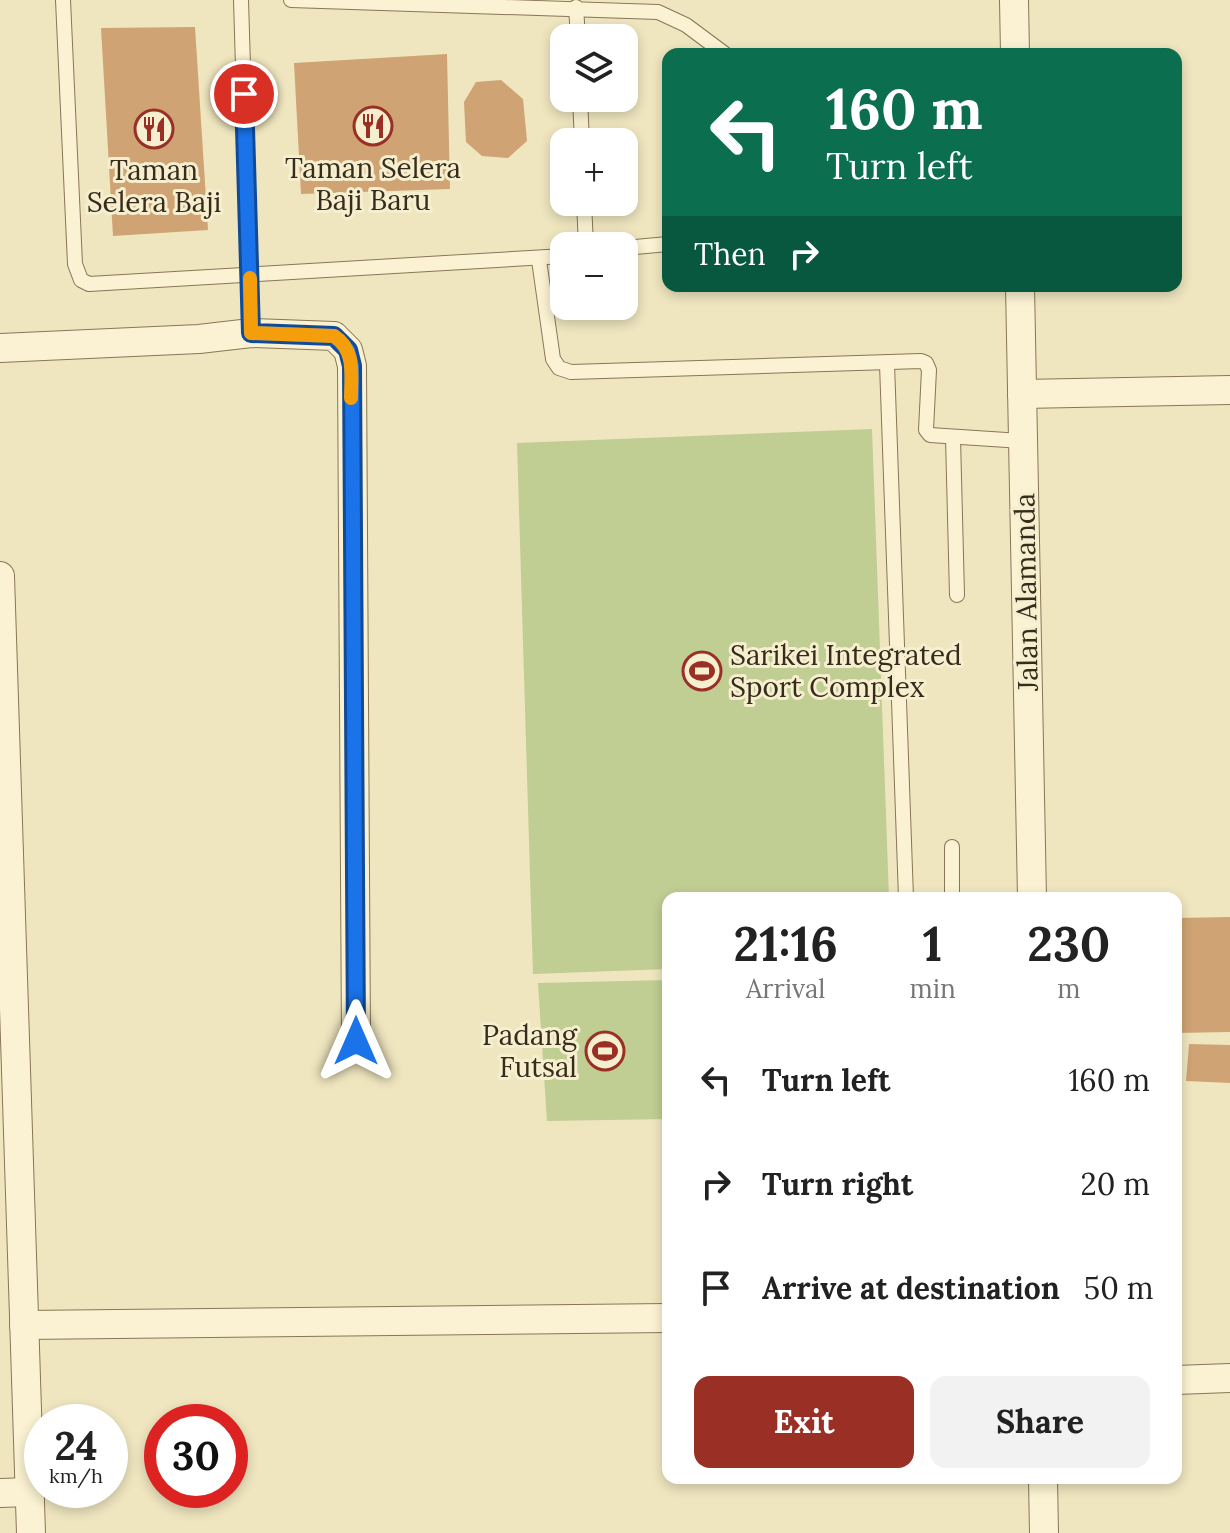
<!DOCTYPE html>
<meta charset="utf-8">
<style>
body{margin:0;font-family:Lora,serif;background:#f2f2f2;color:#222;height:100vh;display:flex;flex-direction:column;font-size:30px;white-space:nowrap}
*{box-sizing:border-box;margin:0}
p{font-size:26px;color:#767676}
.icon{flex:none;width:44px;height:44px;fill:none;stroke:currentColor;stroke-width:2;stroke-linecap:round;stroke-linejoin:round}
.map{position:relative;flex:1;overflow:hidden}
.sheet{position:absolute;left:662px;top:892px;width:520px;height:592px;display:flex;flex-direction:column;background:#fff;border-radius:16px;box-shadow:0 4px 12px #0003}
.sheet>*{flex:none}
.top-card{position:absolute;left:662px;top:48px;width:520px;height:244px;border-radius:16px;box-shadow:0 4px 12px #0003;background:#0b6e4f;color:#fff;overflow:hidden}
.controls{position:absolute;left:550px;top:24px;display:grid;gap:16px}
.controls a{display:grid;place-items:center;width:88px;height:88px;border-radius:16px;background:#fff;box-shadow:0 4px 12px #0003;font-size:40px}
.speed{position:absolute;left:24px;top:1404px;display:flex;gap:16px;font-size:40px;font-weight:700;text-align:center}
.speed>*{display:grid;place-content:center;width:104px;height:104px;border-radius:50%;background:#fff;box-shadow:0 4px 12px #0003;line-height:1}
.speed small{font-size:20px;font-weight:400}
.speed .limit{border:12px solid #d22;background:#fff;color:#111}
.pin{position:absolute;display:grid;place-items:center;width:68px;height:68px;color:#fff;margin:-34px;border:4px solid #fff;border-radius:50%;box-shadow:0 2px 8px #0007}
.me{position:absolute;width:88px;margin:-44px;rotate:0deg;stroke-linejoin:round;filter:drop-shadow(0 0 6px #0008)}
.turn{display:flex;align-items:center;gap:28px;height:168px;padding:0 32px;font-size:36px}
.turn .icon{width:104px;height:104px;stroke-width:2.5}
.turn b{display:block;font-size:56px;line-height:68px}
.then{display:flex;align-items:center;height:76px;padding:0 32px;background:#0003;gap:16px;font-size:30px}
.eta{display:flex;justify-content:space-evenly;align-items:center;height:136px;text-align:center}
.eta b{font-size:48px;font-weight:700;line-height:56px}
.button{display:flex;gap:16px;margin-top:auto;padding:16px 32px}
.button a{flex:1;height:92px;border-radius:16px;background:#9a3025;color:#fff;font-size:32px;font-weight:700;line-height:92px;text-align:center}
.button a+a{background:#f2f2f2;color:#222}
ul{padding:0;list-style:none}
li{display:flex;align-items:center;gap:24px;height:104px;padding:0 32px}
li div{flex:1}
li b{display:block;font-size:30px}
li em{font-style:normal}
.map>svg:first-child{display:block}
.green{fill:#c0cd93}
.building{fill:#cfa373}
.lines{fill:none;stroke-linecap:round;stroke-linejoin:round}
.lane-casing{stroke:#887657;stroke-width:16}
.street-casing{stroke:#887657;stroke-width:30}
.lane{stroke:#faf2d2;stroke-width:14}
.street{stroke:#faf2d2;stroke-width:28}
.route-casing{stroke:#114b97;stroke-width:20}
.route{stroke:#1a73e8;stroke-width:14}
.slow{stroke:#f59e0b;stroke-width:14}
.labels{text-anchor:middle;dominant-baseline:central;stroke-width:6;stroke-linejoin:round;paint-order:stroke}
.poi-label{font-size:28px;fill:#372c1c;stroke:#f6efcf}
.street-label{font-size:28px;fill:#372c1c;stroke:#f6efcf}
</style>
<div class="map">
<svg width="1230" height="1533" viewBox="0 0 1230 1533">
<rect width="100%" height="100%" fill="#efe6bf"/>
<g class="green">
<polygon points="872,429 889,898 668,898 668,969 533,974 517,443"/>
<polygon points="668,980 668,1119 547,1121 538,983"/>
</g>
<g class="building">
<polygon points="195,27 208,230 113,236 101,28"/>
<polygon points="447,54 450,189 301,194 294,63"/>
<polygon points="501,80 523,99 527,141 508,158 482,156 466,142 464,102 476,82"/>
<polygon points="1230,917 1230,1032 1176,1033 1176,918"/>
<polygon points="1189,1044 1230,1045 1230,1083 1186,1081"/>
</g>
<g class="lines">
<defs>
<g id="lane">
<polyline points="63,0 75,264 81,280 89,284 564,256"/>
<polyline points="241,0 251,333"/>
<polyline points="291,0 658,12 686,25 725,54"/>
<polyline points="576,7 578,38"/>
<polyline points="580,98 582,142"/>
<polyline points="584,202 586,246"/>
<polyline points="624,248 668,244"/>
<polyline points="539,260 553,359 559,368 571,372 921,361 926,363 929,370 926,430 930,435 1023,441"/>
<polyline points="887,364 906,898"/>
<polyline points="953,438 957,595"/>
<polyline points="952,898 952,847"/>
</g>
<g id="street">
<polyline points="1014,0 1015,54"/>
<polyline points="1020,286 1032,898"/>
<polyline points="0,348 199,339 251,333 334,336 348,350 352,366 356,1041"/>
<polyline points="1022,394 1230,390"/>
<polyline points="0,576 31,1533"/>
<polyline points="24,1325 668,1318"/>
<polyline points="1176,1380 1230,1378"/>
<polyline points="1043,1478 1044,1533"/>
<polyline points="0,1493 30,1492"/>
</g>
</defs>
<use href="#lane" class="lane-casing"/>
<use href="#street" class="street-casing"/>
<use href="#lane" class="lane"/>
<use href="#street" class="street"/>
</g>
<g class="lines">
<defs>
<polyline id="route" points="244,94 251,333 334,336 348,350 352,366 356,1041"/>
</defs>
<use href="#route" class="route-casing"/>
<use href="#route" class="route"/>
<path class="slow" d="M250 278 251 333 334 336C356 350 351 375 351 398"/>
</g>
<defs>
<symbol id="restaurant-ring" viewBox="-11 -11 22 22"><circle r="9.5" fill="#f6efcf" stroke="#9a3025" stroke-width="1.5"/><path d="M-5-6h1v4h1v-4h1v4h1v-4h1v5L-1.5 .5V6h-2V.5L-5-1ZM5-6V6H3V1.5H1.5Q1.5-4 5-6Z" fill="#9a3025"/></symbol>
<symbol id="stadium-ring" viewBox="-11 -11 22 22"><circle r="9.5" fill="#f6efcf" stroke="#9a3025" stroke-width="1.5"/><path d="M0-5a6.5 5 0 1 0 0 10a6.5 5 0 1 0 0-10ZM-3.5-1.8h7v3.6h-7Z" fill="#9a3025"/></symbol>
</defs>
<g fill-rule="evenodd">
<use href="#restaurant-ring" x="351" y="104" width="44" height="44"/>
<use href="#restaurant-ring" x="132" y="107" width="44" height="44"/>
<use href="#stadium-ring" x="680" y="649" width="44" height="44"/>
<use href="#stadium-ring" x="583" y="1029" width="44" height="44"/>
</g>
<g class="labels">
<g class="poi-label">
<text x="373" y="168">Taman Selera<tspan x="373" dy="32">Baji Baru</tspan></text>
<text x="154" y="170">Taman<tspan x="154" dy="32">Selera Baji</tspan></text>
<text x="730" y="655" text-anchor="start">Sarikei Integrated<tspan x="730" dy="32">Sport Complex</tspan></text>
<text x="577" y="1035" text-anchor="end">Padang<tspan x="577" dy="32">Futsal</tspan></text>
</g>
<g class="street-label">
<text transform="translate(1026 592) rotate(-91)">Jalan Alamanda</text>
</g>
</g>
</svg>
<div class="controls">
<a><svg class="icon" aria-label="layers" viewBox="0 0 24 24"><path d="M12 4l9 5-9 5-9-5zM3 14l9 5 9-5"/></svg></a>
<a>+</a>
<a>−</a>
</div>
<div class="speed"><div>24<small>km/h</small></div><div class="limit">30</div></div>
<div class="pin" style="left:244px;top:94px;background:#d93025"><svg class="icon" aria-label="arrive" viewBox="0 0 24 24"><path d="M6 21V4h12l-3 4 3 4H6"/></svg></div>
<svg class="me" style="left:356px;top:1041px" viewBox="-20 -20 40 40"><path d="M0-17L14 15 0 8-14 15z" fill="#1a73e8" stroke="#fff" stroke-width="4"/></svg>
<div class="top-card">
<div class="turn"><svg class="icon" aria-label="left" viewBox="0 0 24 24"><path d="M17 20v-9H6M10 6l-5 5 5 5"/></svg><div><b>160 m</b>Turn left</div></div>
<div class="then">Then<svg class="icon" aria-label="right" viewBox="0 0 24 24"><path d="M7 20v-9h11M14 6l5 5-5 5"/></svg></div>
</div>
<section class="sheet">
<div class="eta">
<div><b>21:16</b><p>Arrival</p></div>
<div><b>1</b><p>min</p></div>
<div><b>230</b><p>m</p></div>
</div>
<ul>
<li><svg class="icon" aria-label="left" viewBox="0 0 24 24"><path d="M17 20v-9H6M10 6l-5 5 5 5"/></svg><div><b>Turn left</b></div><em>160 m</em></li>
<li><svg class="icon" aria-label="right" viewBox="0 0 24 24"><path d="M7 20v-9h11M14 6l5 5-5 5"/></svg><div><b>Turn right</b></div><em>20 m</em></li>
<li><svg class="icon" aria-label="arrive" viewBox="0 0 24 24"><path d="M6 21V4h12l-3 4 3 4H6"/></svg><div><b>Arrive at destination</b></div><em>50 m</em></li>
</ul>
<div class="button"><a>Exit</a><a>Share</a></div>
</section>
</div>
